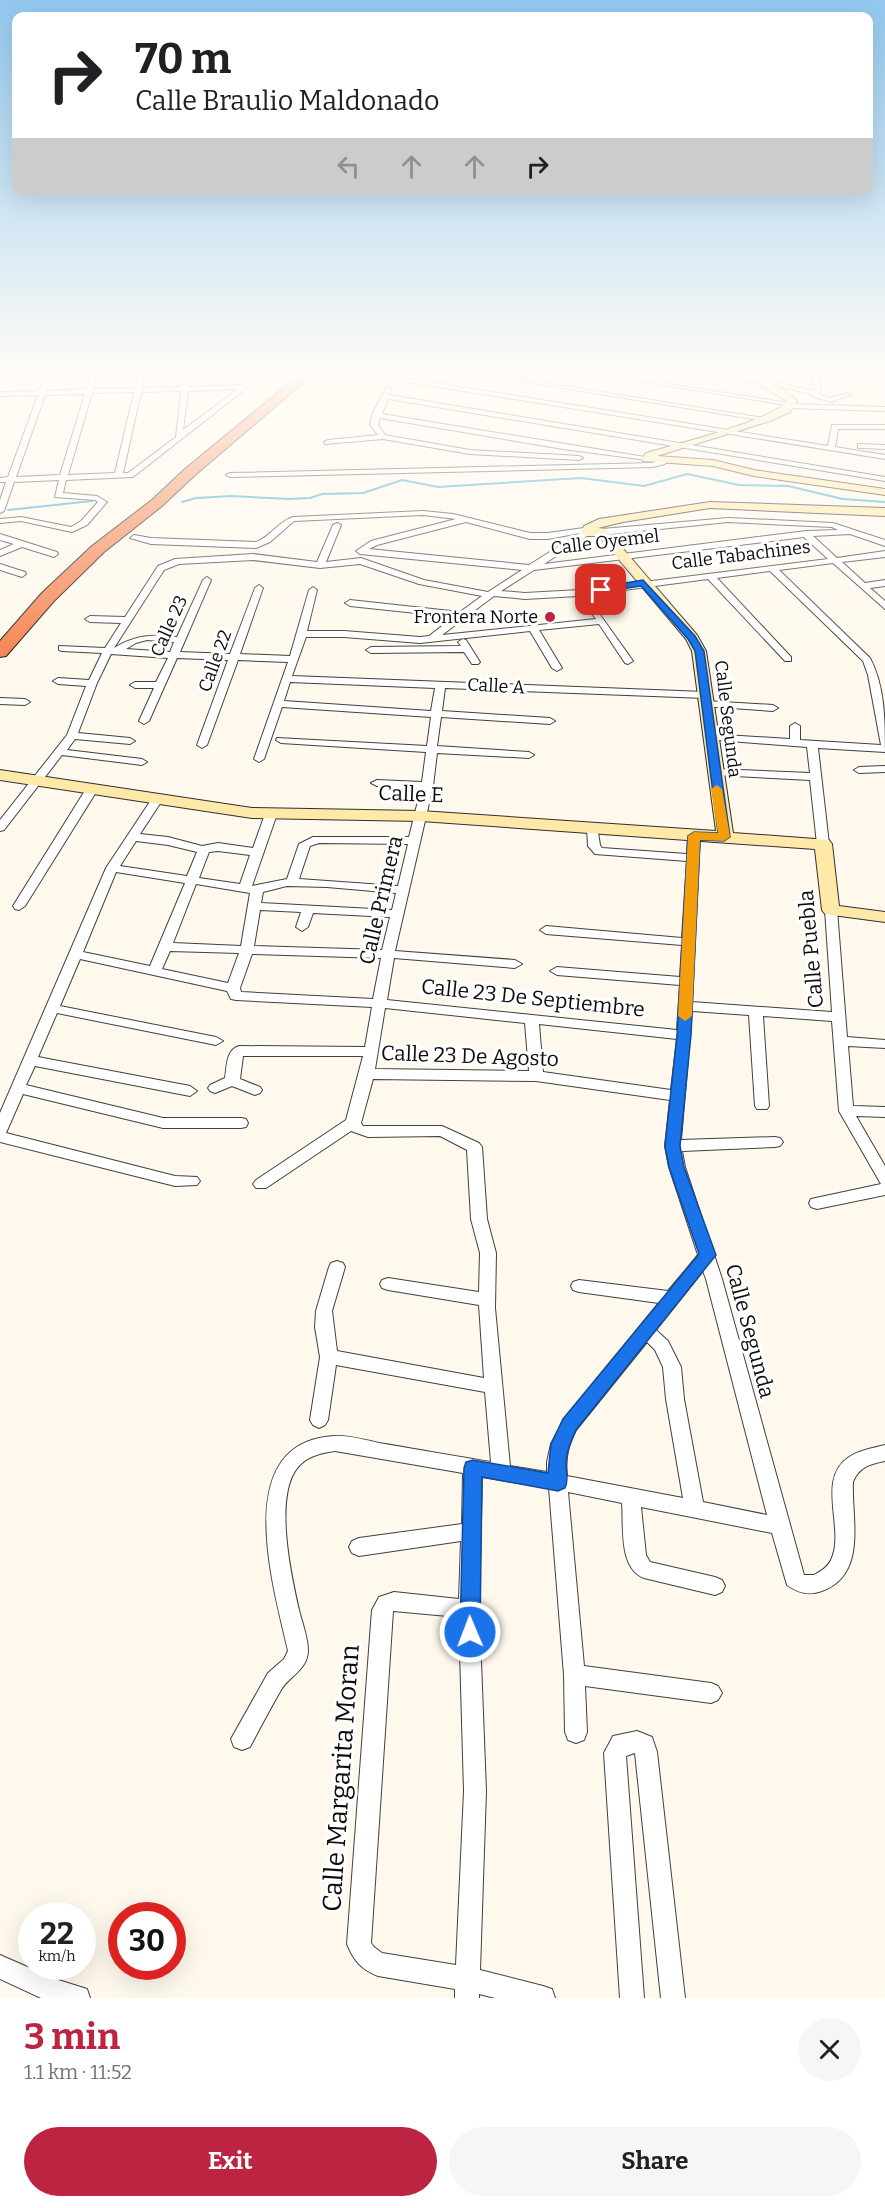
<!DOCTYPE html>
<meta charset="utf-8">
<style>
body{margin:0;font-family:Bitter,serif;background:#f6f6f6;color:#202124;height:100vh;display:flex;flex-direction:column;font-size:22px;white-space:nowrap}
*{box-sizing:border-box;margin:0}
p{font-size:20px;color:#757577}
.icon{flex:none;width:33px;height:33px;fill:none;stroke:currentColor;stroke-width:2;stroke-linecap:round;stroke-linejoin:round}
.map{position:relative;height:1998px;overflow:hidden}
.side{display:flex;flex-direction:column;background:#fff;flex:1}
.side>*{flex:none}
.guide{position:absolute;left:12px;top:12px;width:861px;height:183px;border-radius:12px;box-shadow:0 6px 24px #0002;background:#fff;color:#202124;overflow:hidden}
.speed{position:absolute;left:18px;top:1902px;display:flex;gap:12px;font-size:30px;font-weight:700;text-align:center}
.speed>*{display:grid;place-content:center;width:78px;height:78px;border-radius:50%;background:#fff;box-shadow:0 6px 24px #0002;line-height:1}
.speed small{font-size:15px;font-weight:400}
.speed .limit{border:9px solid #d22;background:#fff;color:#111}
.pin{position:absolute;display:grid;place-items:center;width:51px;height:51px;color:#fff;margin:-26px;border-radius:12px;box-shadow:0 3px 9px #0006}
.me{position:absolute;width:66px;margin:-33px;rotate:359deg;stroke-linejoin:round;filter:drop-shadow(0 0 4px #0008)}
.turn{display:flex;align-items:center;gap:21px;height:126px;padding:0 24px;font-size:27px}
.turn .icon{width:78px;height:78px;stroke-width:2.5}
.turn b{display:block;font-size:42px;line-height:51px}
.lanes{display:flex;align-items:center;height:57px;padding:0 24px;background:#0003;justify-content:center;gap:30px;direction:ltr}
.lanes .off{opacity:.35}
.round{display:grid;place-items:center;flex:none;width:63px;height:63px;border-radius:32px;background:#f6f6f6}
.summary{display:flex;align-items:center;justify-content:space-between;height:102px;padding:0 24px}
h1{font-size:36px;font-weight:700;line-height:45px;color:#bd2442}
.action{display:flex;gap:12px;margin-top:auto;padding:12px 24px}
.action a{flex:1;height:69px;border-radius:36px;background:#bd2442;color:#fff;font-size:24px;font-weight:700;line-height:69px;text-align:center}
.action a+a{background:#f6f6f6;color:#202124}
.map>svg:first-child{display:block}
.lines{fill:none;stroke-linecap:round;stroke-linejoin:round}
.stream{stroke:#38a8ce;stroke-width:2}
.street-casing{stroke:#404040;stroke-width:2}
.secondary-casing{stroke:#2f2f2f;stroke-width:2}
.highway-casing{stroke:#1e1e1e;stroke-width:2}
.street{fill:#fff;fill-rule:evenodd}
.secondary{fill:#ffe9a8;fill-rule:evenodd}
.highway{fill:#f58755;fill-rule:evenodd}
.route{fill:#1a73e8;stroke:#114b97;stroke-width:1.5}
.slow{fill:#f59e0b}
.poi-dot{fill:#bd2442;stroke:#fff;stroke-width:2}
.labels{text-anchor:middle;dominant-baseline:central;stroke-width:6;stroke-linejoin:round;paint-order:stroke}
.far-street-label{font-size:18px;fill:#0d0d0d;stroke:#fff}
.far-poi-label{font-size:18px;fill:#0d0d0d;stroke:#fff;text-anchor:end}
.street-label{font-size:21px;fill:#0d0d0d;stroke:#fff}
.near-street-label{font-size:26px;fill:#0d0d0d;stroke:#fff}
</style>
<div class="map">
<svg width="885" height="1998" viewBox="0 0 885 1998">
<rect width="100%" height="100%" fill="#fff9ed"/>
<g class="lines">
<g class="stream">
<polyline points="182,502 196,498 231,496 290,499 310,498 322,494 363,493 402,480 438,487 581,478 644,486 687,474 739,485 788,486 843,499 885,502"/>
<polyline points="8,510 92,501"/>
</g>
<defs>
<g id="street">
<polygon points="0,376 5,376 0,381"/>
<path d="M45 376H51L46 391 87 389 91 376H97L93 389 135 388 138 376H144L142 388 181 387 183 376H189L188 387 243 385 255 376H262L133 477 66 480 63 493 97 496 107 502 87 525 72 532 21 521 0 523V519L21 517 71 527 81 521 98 502 95 500 55 497 59 480 14 482 4 511 0 513V500L6 482H0V478L8 477 38 395 0 396V392L39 391ZM238 389 183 430 188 391ZM181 391 176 437 128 473H123L141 392ZM134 392 115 473 68 475 92 393ZM85 394 60 475 16 477 45 395Z"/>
<polygon points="392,376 828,446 832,425 885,425 885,429 838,429 835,447 885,455 885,459 390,379"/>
<polygon points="489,376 502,376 770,419 766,421"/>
<polygon points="605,376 619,376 795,404 885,407 885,411 790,408 787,405"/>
<polygon points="721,376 752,376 813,391 815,388 812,376 818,376 821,388 818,394 830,398 848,393 851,395 830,402 812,396 811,394 757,381 754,383"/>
<polygon points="388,387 391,389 389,395 885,477 885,481 388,399 382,414 651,458 647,460 563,449 380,418 378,425 385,435 470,450 579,456 583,458 579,460 470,454 383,439 325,444 324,442 328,440 378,435 370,425 372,415 385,389"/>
<polygon points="858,444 885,445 885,449 861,448 858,448"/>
<polygon points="662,460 666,462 665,464 653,467 230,477 226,475 230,473 652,463"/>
<path d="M423 511 453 514 530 533H548L591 527 590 534 544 564 806 531 838 530 832 527 728 522 602 535 598 532 602 529 728 518 833 523 885 540V546L850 534 813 536 837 558 885 551V557L842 562 865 583 885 580V586L870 588 885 601V609L833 563 779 570 870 658C885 686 885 721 885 752L818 748 829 844 823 848 817 844 810 780 715 775 710 772 715 769 810 773 807 747 705 739V735L709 734 790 739V726L795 723 800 726V740L881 745 868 675 863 661 770 571 717 578 791 657V661H785L708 579 586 595 633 661 628 664 625 663 599 624 539 630 562 668 557 671 552 668 530 631 420 643 344 637H306L292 676 705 692 710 695 705 698 445 688 442 711 550 718 555 721 550 724 441 717 437 746 529 752 534 755 529 758 437 753 433 786 395 951 515 960 522 964 515 968 394 958 387 1000 677 1030 680 985 557 975 550 971 557 967 680 977 682 945 546 934 540 930 546 926 682 938 687 861 595 854 588 846 587 828 589 826H597L600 845 602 848 687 854 688 836 694 832 700 836 692 1002 832 1012 825 910 831 906 837 910 847 1037 885 1040V1048L848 1046 853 1106 885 1107V1117L856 1116 885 1166V1195L817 1209 811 1207 809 1203 811 1199 881 1184 839 1111 832 1021 763 1016 769 1106 767 1109H757L755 1106 749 1015 692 1011 681 1140 775 1137 780 1138 783 1142 780 1146 775 1147 682 1151 685 1167 722 1279 804 1575H814C821 1571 828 1567 831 1560 846 1530 815 1479 849 1457 860 1450 873 1448 885 1445V1461C870 1464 859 1467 853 1482 851 1518 868 1574 822 1591 809 1596 798 1593 787 1585L772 1533 641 1507 646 1555 650 1562 715 1577 722 1580 725 1586 722 1592 715 1595 644 1578C618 1568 624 1525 622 1503L568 1492 584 1666 711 1683 718 1686 722 1693 718 1700 711 1703 585 1686 587 1732 584 1740 576 1743 568 1740 565 1732 564 1675 549 1488 482 1477 479 1609 486 1791 480 1970 543 1986 552 1989 555 1998H495L479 1994V1998H455V1989L378 1976C361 1969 354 1961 347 1944L372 1610 379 1597 394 1592 459 1599 461 1541 359 1556 352 1553 349 1547 352 1541 359 1538 462 1524 463 1473 335 1451C323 1453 310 1455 301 1464 272 1490 291 1575 299 1610 302 1622 308 1638 308 1650 308 1670 289 1676 281 1690 270 1709 260 1728 250 1747L242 1750 234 1747 231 1739 268 1673 284 1659 288 1651C274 1588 229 1442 334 1436 348 1435 365 1440 379 1443 416 1449 453 1456 491 1462L485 1392 336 1365 328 1420 325 1425 319 1428 313 1425 310 1420 320 1357 315 1327 316 1311 329 1267 331 1263 337 1261 343 1263 345 1267 332 1311 337 1351 484 1378 479 1305 388 1290 382 1288 380 1284 382 1280 388 1278 479 1292 480 1253 471 1219 467 1150 440 1136 368 1137 351 1131 266 1188H256L253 1184 256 1180 346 1120 363 1056H243L240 1079 260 1087 262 1090 260 1093 255 1095 232 1086 215 1093 210 1091 208 1088 210 1085 225 1078C227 1066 226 1050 239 1046L365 1047 372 1007 236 1000 231 999 227 991 80 959 60 1006 216 1037 223 1041 216 1045 57 1013 38 1057 190 1086 197 1091 190 1096 35 1066 26 1085 163 1118H241L246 1119 248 1123 246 1127 241 1128H163L23 1094 6 1133 175 1176 197 1177 200 1181 197 1185 175 1186 0 1142V1113L106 868 153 797H161L163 799 140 834 168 837 202 846 218 843 253 848 265 814 267 812H275L277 814 252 886 287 879 299 844 313 837H409L421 789 377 786 371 783 377 780 422 782 426 752 281 743 276 740 277 738 427 746 431 717 282 707 264 759 259 762 254 759 288 662 238 660 207 745 202 748 197 745 228 660 177 658 149 721 144 724 139 721 154 688H135L130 685 135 682H156L168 658 111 654 97 683 78 733 130 738 135 741 130 744 75 739 67 750 142 759 147 762 142 765 62 755 4 830 0 831V820L67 735 86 686 58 684 53 681 58 678 89 680 102 653 62 651 59 650V646L105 648 121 623 90 622 85 619 90 616 125 617 158 566 175 559 253 554 317 562 333 525 337 523 341 525 326 562 361 558 424 580 488 592 522 570 360 554 356 551 371 541 456 519 423 515 294 521 270 542 256 548 151 544 130 538 134 535 151 538 256 542C270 537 278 522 293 517ZM466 522 530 539H548L580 533 529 565 369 549 377 545ZM804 537 828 559 580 590 525 593 501 591 534 570ZM253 560 320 568 360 564 419 584 482 596 460 612 350 600 345 603 350 606 454 617 429 636 420 637 344 631H307L317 590 313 587 309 590 290 656 240 654 263 588 259 585 255 588 230 654 180 652 211 580 207 577 203 580 177 637C152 634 136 635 114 648L164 570 179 564ZM494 596 525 599 578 596 596 619 442 635ZM147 640 174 642 170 652 126 649 136 643ZM290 682 435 688 431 711 284 701ZM136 841 168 845 197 852 187 876 120 866ZM319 843 408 844 398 886 299 879 310 846ZM218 851 250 855 240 884 199 878 209 852ZM116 872 185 883 150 966 83 952ZM196 884 250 893 241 946 173 943ZM287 886 327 887 396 893 392 910 261 903 263 892ZM260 910 301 912 296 927 302 931 308 927 313 913 390 917 382 950 254 946ZM170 951 239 953 228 983 162 969ZM252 954 381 958 373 999 241 992 240 988ZM385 1008 525 1023 529 1071 375 1069ZM539 1024 677 1039 671 1090 543 1072ZM373 1079 536 1081 670 1100 665 1146 669 1167 698 1255 668 1291 579 1280 573 1282 571 1286 573 1290 579 1292 659 1303 564 1420 551 1444 547 1462V1472L510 1466 495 1308 496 1253 487 1219 482 1147 479 1143 442 1126H363L361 1123ZM703 1271 706 1279 767 1515 703 1502 684 1399 681 1367 668 1341 656 1330ZM647 1342 655 1350 663 1367 666 1399 683 1498 567 1476C565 1458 568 1446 576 1430ZM393 1611 459 1617 464 1791 456 1965 382 1953 374 1947 371 1943Z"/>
<polygon points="0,534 57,552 58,554 54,557 22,547 0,556 0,550 14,544 0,540"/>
<polygon points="0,564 25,572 26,574 22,577 0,570"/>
<polygon points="463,639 466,640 480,662 478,664 472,664 464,652 371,653 366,650 371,647 461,646 458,642"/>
<polygon points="0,698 25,699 30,702 25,705 0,704"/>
<polygon points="706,701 773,705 778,708 773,711 702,706 701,704"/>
<polygon points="885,766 885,772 859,773 854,770 859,767"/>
<polygon points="92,786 98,789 25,906 19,910 15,909 13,906 86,789"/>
<polygon points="637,1731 652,1737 657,1752 685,1998 661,1998 635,1753 626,1756 644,1998 620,1998 604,1753 613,1736"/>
<polygon points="0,1955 55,1979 87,1989 90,1998 41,1998 0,1979"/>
</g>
<g id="secondary">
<path d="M754 376H764L765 381C776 386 788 391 797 401L790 412 770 421 657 456 713 460 754 470 885 489V495L754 476 713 466 643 461 642 459 646 453C673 445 774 420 787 401L757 384Z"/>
<polygon points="710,502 885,508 885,516 710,508 623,522 598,528 606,529 697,635 706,651 733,833 829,840 832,844 839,906 885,912 885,922 825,914 822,910 815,849 421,821 252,818 0,780 0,770 252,808 421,811 716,831 692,651 686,639 599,536 587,536 581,532 584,526 599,519"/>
</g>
<polygon id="highway" points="298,376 311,376 195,475 162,506 104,552 54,601 6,656 0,657 0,641 42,593 92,546 152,500 185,469"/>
</defs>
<use href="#street" class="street-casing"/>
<use href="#secondary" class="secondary-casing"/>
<use href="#highway" class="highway-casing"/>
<use href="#street" class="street"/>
<use href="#secondary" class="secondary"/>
<use href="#highway" class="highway"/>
</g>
<linearGradient id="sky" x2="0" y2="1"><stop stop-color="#92c8ee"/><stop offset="0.57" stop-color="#fffcf7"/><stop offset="1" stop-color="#fffcf7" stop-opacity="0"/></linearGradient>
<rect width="885" height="655" fill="url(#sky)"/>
<path class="route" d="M643 580 695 636 704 651 730 837 724 841 700 840 691 1035 680 1146 684 1167 716 1255 576 1430C571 1441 566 1452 566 1464 566 1473 569 1480 565 1488L558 1491 482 1477 480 1632 477 1638 470 1641 463 1638 460 1632 464 1468 466 1462 473 1460 548 1473 551 1444 563 1419 699 1254 669 1167 665 1146 677 1035 688 836 694 832 718 833 695 651 688 639 641 586 601 592 597 590 601 587Z"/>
<polygon class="slow" points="717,785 722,789 730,837 724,841 700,840 692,1016 685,1021 678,1016 688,836 694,832 718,833 711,789"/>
<circle class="poi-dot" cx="550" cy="617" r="6"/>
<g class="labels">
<g class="far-street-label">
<text transform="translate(605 542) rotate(-7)">Calle Oyemel</text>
<text transform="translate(741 555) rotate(-7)">Calle Tabachines</text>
<text transform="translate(169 626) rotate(-66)">Calle 23</text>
<text transform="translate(215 661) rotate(-70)">Calle 22</text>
<text transform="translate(496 686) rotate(3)">Calle A</text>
<text transform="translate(728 719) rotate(83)">Calle Segunda</text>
</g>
<g class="far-poi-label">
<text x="538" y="617">Frontera Norte</text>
</g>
<g class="street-label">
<text transform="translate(411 794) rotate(2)">Calle E</text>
<text transform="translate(381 900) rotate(-77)">Calle Primera</text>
<text transform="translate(811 949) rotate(-95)">Calle Puebla</text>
<text transform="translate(533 998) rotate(6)">Calle 23 De Septiembre</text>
<text transform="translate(470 1056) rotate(2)">Calle 23 De Agosto</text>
<text transform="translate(750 1331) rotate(75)">Calle Segunda</text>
</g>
<g class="near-street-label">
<text transform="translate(341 1778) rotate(-86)">Calle Margarita Moran</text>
</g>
</g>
</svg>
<div class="speed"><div>22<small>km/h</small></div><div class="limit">30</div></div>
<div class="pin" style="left:601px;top:590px;background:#d93025"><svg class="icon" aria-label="arrive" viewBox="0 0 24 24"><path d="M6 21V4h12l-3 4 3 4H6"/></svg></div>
<svg class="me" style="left:470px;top:1632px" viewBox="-20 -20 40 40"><circle r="17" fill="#1a73e8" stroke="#fff" stroke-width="3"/><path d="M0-11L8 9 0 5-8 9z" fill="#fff"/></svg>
<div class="guide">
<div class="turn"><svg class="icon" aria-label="right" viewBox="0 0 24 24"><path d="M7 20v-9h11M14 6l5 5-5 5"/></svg><div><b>70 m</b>Calle Braulio Maldonado</div></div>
<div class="lanes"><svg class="icon off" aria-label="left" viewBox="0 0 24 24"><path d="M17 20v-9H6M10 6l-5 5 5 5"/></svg><svg class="icon off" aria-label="ahead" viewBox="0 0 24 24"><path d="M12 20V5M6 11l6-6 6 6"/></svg><svg class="icon off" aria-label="ahead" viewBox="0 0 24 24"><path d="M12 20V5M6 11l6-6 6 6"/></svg><svg class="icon" aria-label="right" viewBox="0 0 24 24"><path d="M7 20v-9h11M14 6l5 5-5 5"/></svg></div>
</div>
</div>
<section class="side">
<div class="summary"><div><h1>3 min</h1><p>1.1 km · 11:52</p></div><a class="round"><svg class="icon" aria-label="close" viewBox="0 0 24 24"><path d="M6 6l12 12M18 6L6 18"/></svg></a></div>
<div class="action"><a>Exit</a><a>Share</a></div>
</section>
